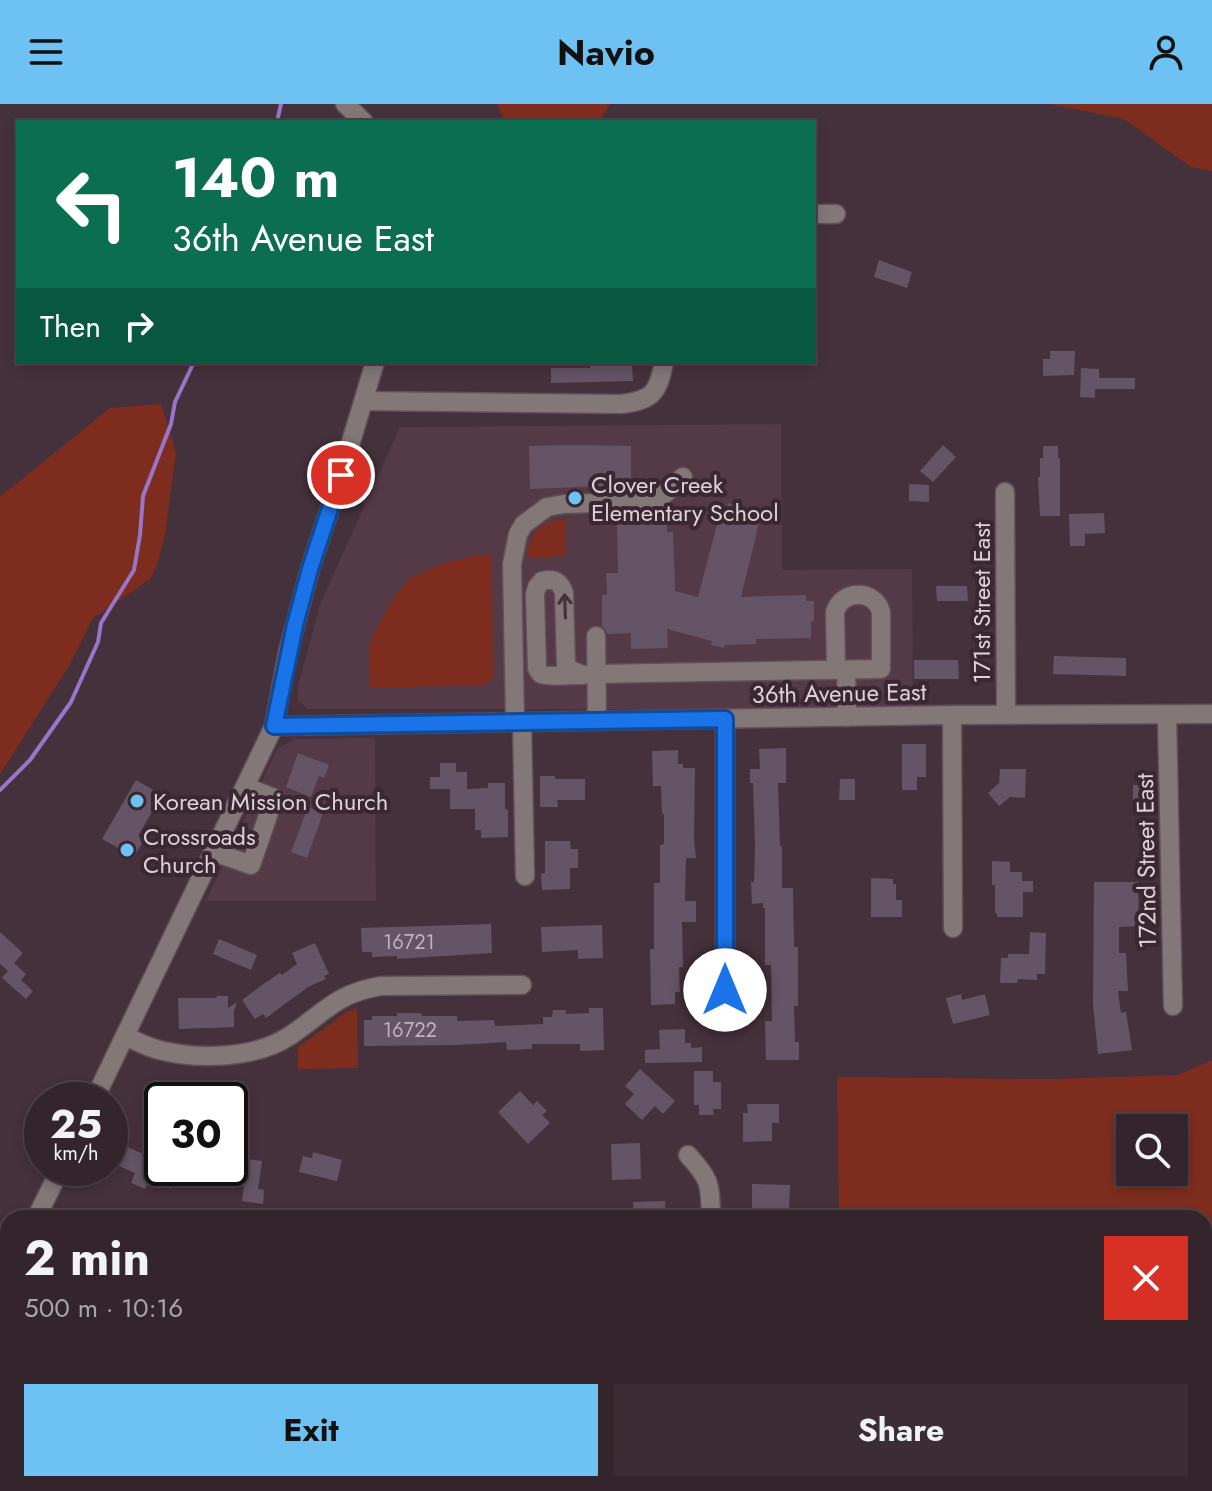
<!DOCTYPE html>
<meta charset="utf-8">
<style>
body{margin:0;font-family:Jost,sans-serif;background:#3c2d34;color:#f1f3f6;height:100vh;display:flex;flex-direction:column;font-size:30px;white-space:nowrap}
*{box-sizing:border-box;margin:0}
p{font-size:26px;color:#a9a5a9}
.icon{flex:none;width:44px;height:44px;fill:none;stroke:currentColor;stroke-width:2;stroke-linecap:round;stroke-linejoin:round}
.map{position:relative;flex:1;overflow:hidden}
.details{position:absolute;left:0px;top:1106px;width:1212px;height:282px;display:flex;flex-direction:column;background:#34252c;border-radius:24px 24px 0 0;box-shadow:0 4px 12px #0003,0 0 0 2px #4e4248}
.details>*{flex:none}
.guide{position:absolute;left:16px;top:16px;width:800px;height:244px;border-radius:0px;box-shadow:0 4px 12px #0003,0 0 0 2px #4e4248;background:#0b6e4f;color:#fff;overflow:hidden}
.buttons{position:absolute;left:1116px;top:1010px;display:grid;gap:16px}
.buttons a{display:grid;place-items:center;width:72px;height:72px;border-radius:0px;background:#34252c;box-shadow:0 4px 12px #0003,0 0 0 2px #4e4248;font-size:40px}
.speed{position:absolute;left:24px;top:978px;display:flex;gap:16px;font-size:40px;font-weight:700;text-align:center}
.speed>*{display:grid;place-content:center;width:104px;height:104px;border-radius:50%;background:#34252c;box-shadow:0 4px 12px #0003,0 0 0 2px #4e4248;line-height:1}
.speed small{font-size:20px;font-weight:400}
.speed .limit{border:4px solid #111;border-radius:12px;background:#fff;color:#111}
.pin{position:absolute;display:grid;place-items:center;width:68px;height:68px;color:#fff;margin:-34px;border:4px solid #fff;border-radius:50%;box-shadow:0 2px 8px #0007}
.me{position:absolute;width:88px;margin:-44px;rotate:0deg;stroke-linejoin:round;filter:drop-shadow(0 0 6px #0008)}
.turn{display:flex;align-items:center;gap:28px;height:168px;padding:0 24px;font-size:36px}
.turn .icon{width:104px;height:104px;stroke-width:2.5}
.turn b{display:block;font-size:56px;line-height:68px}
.then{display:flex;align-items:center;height:76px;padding:0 24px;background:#0003;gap:16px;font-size:30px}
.round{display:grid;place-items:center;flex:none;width:84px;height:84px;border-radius:0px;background:#3c2d34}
.overview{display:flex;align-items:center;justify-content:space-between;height:136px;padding:0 24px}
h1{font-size:48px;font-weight:700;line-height:60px}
.cta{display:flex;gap:16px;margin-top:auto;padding:16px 24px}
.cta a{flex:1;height:92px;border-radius:0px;background:#6ec2f3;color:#111;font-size:32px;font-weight:700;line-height:92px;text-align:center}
.cta a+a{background:#3c2d34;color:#f1f3f6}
header{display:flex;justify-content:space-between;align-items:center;height:104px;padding:0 24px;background:#6ec2f3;color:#111;font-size:36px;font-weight:700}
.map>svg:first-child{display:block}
.built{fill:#543947}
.green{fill:#7e2c1e;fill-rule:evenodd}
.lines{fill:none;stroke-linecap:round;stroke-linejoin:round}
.stream{stroke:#9975c9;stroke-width:4}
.building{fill:#645465}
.minor-casing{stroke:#614e57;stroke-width:21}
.minor{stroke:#837778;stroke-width:18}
.oneway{stroke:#45333c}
.route-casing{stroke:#114b97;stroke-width:20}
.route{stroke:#1a73e8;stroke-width:14}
.poi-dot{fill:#6ec2f3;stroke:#3a2731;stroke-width:3}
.labels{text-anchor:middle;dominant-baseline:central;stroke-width:8;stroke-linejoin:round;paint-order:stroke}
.number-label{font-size:20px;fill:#c0b2ba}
.poi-label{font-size:24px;fill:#ded1d7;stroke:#3a2731;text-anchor:start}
.street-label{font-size:24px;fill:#ded1d7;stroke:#3a2731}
</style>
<header><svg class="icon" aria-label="menu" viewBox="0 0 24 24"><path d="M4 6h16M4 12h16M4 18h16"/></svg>Navio<svg class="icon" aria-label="person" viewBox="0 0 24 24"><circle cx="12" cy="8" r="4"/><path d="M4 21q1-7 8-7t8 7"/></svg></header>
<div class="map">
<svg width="1212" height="1387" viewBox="0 0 1212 1387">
<rect width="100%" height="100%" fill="#45313b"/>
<g class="built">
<polygon points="781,320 782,466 912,465 913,605 308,605 298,596 298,582 321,498 400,323"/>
<polygon points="375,634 376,797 206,797 277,645 295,635"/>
</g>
<g class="green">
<polygon points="497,0 610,0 599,18 505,18"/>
<polygon points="1050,0 1212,0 1212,67 1191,63 1124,15"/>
<polygon points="161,300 176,349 165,431 157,461 150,475 93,514 69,562 0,670 0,393 110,304"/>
<path d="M565 415 566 452 527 454C528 429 542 417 565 415Z"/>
<polygon points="492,450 493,574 484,581 369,584 369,543 379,520 392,496 411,473 447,458 474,452"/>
<polygon points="357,904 358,964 298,965 298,943 345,909"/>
<path d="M1212 956V1283H1204V1114H839L837 973 1049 975 1178 971ZM1131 1024H1174V1068H1130Z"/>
</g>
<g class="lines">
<g class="stream">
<polyline points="277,18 281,0"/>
<polyline points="0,686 30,656 71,598 98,538 101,519 134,466 140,431 143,392 171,320 175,298 194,258"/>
</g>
</g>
<g class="building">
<polygon points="879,156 912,168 907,184 874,173"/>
<polygon points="1050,247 1075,247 1074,271 1043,272 1043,255 1050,255"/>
<polygon points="590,258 608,258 608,260 632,259 633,277 551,279 551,264 590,264"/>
<polygon points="1081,264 1099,265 1099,274 1135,274 1135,285 1095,285 1095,294 1080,293"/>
<polygon points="575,341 631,342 631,381 530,385 529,342"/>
<polygon points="943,341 956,353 933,378 920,367"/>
<polygon points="1043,342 1058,342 1058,354 1060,354 1060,412 1040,412 1038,373 1040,373 1040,354 1043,354"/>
<polygon points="909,380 929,381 929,398 909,397"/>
<polygon points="728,399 761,408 761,411 741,493 806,491 806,497 814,497 814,517 811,517 811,534 756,535 756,540 725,541 724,544 711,541 712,537 667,525 668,544 631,545 631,529 608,530 602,522 602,491 607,491 606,469 618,469 617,418 667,417 667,428 673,428 675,487 698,493 721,405 726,407"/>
<polygon points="1104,409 1105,429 1085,430 1085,442 1070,442 1069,410"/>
<polygon points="936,482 967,482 968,497 937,497"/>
<polygon points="1054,552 1126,554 1126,572 1053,570"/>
<polygon points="914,556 958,556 959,575 914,575"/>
<polygon points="902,640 926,640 926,673 917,673 917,686 902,686"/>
<polygon points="786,644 786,679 778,679 780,742 782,742 782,784 793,784 794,843 798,843 798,902 794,902 795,938 799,938 799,956 766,956 765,917 772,917 771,861 765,861 765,804 763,804 763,799 752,800 751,778 754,778 755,742 753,679 750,679 750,665 760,665 759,645"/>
<polygon points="678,646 678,660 683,660 683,664 695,664 694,735 696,754 686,754 685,797 696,797 696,818 682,818 683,863 679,863 680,888 675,888 675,900 651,901 650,845 654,845 654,779 660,779 660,741 664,740 664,710 662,710 661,682 653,682 652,647"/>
<polygon points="298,649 329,661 324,674 319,672 311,693 286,683"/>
<polygon points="440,659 456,659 456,668 467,668 467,685 488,684 488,679 505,679 505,705 508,706 508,733 481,734 481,726 475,726 475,705 450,705 450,685 430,685 430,673 440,673"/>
<polygon points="1000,665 1026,665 1025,694 1010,693 999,702 988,689 999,679"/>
<polygon points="540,672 555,672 555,675 585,675 585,696 557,696 558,703 540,703"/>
<polygon points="840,675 855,675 855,696 839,696"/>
<polygon points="136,676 162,691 138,732 144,736 134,753 102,735"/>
<rect x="1133" y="681" width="14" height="28"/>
<polygon points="308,703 323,709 307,754 291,748"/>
<polygon points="545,737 570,737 571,745 578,745 578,764 570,764 570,785 542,786 541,770 545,769"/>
<polygon points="992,757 1010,758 1010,768 1022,768 1022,777 1033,777 1033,788 1023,788 1023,813 997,813 997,809 995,809 995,781 992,781"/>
<polygon points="871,774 893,775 893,780 896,780 896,796 902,796 902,813 871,813"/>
<polygon points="1094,778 1138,778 1139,822 1119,823 1119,849 1126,849 1128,887 1118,887 1121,909 1126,908 1132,946 1098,950 1093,900"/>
<polygon points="491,820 492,849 397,855 397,852 372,853 372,848 362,848 361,824"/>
<polygon points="602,821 603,854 578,855 578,846 542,848 541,823"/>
<polygon points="0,828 23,849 14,859 26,870 21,876 33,887 26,895 2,874 8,867 0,860"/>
<polygon points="1030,828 1046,829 1045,870 1037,870 1037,876 1018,875 1017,879 1000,879 1001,854 1008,854 1008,850 1029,850"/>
<polygon points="219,835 257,851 251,866 213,850"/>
<polygon points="315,839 329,870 324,872 326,875 308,883 266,914 263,910 255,915 242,896 262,881 280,869 282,871 297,860 292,849"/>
<polygon points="961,890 962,896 985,890 990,911 953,920 946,894"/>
<polygon points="216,892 228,892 228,904 237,898 234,906 234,923 179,925 178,894 217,894"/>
<polygon points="589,904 603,904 604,946 580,947 580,940 532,940 532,945 507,946 506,938 458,941 364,942 364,916 372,916 372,912 397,912 397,909 421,909 422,912 457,912 457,917 494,916 495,922 543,920 543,913 552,913 553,906 566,906 566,910 589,909"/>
<polygon points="685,925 685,939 691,939 691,944 702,943 702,958 645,959 645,946 660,945 659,926"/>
<polygon points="640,965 675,997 663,1010 655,1002 642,1016 625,1000 634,990 625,982"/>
<polygon points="694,967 713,967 713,978 721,978 721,1005 713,1005 714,1011 699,1011 699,1001 694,1001"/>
<polygon points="520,987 533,1001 537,997 547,1007 542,1011 550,1019 528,1040 498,1008"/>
<polygon points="747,1000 779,1000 779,1019 772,1019 772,1037 743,1038 743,1009 748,1009"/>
<polygon points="116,1038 162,1058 162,1064 180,1064 171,1085 149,1076 145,1085 131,1079 135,1069 110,1058 110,1052"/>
<polygon points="640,1039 641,1075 612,1076 611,1040"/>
<polygon points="313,1048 342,1056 337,1077 299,1068 303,1052 312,1054"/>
<polygon points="240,1054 262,1057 258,1085 264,1086 263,1100 242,1097 244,1082 214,1078 216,1064 230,1064 230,1055 240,1056"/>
<polygon points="752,1080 790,1081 789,1106 752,1105"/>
<polygon points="665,1097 666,1114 634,1114 633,1098"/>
</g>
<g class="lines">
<defs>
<g id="minor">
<polyline points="345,0 364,18"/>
<polyline points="814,110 836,110"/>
<path d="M364 297 621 300C653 296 658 289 664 258"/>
<polyline points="1005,388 1006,610"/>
<polyline points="596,532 597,617"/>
<polyline points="846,566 847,613"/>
<path d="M582 571 569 565 566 561 564 489C560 477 554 474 542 477L537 483 535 490 537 564C538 566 539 568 541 570 548 574 587 570 596 570L881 565V508C875 485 842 485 835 508L836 566"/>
<polyline points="952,611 953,824"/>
<polyline points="1167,611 1173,902"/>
<polyline points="725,615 725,886"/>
<polyline points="515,618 512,460 518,430 524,420 547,403 564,400 652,397 659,395 683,373"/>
<polyline points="522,618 525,772"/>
<polyline points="274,622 952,611 1212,610"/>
<polyline points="214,748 251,761 274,694 246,683"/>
<path d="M125 932C136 937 147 943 159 946 199 956 256 955 291 931 325 908 337 889 381 882L522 881"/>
<polyline points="94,996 274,622 288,548 310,465 341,371 375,258"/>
<path d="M688 1051C711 1076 710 1080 711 1114"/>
<polyline points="36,1114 61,1064"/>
<polyline points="0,1186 8,1169"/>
<polyline points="1204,1293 1212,1293"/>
<polyline points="0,1312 8,1312"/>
<polyline points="1101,1380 1101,1387"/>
</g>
</defs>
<use href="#minor" class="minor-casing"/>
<use href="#minor" class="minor"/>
</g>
<defs><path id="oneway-shaft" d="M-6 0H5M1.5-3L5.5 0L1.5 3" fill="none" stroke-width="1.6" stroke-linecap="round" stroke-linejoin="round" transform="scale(2)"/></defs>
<use class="oneway" href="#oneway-shaft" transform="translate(565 502) rotate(-92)"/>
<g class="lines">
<defs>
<polyline id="route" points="341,371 310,465 295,521 274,622 725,615 725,886"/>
</defs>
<use href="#route" class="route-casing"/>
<use href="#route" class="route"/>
</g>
<g class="poi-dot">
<circle cx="575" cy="394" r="8"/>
<circle cx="137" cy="697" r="8"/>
<circle cx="127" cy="746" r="8"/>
</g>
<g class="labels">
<g class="number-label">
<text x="409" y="838">16721</text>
<text x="410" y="926">16722</text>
</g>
<g class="poi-label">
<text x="591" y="380">Clover Creek<tspan x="591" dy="28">Elementary School</tspan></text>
<text x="153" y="697">Korean Mission Church</text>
<text x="143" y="732">Crossroads<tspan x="143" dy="28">Church</tspan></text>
</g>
<g class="street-label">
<text transform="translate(981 499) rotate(-90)">171st Street East</text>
<text transform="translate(839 589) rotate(-1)">36th Avenue East</text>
<text transform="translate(1146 757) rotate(-91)">172nd Street East</text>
</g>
</g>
</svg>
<div class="buttons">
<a><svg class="icon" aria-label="search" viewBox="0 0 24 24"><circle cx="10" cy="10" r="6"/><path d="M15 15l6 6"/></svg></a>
</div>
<div class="speed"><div>25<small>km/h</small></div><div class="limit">30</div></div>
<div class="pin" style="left:341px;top:371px;background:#d93025"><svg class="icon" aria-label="arrive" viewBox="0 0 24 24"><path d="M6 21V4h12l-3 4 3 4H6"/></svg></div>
<svg class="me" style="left:725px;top:886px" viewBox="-20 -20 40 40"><circle r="19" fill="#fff"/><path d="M0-13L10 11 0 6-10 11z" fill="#1a73e8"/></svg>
<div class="guide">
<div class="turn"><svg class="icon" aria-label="left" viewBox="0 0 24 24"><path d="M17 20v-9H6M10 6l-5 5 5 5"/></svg><div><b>140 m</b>36th Avenue East</div></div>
<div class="then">Then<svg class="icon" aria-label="right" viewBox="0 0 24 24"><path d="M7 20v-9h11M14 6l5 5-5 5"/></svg></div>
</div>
<section class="details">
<div class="overview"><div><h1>2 min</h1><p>500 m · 10:16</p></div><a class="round" style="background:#d93025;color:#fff"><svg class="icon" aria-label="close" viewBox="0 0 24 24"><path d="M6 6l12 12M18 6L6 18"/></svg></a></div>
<div class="cta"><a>Exit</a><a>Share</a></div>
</section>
</div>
